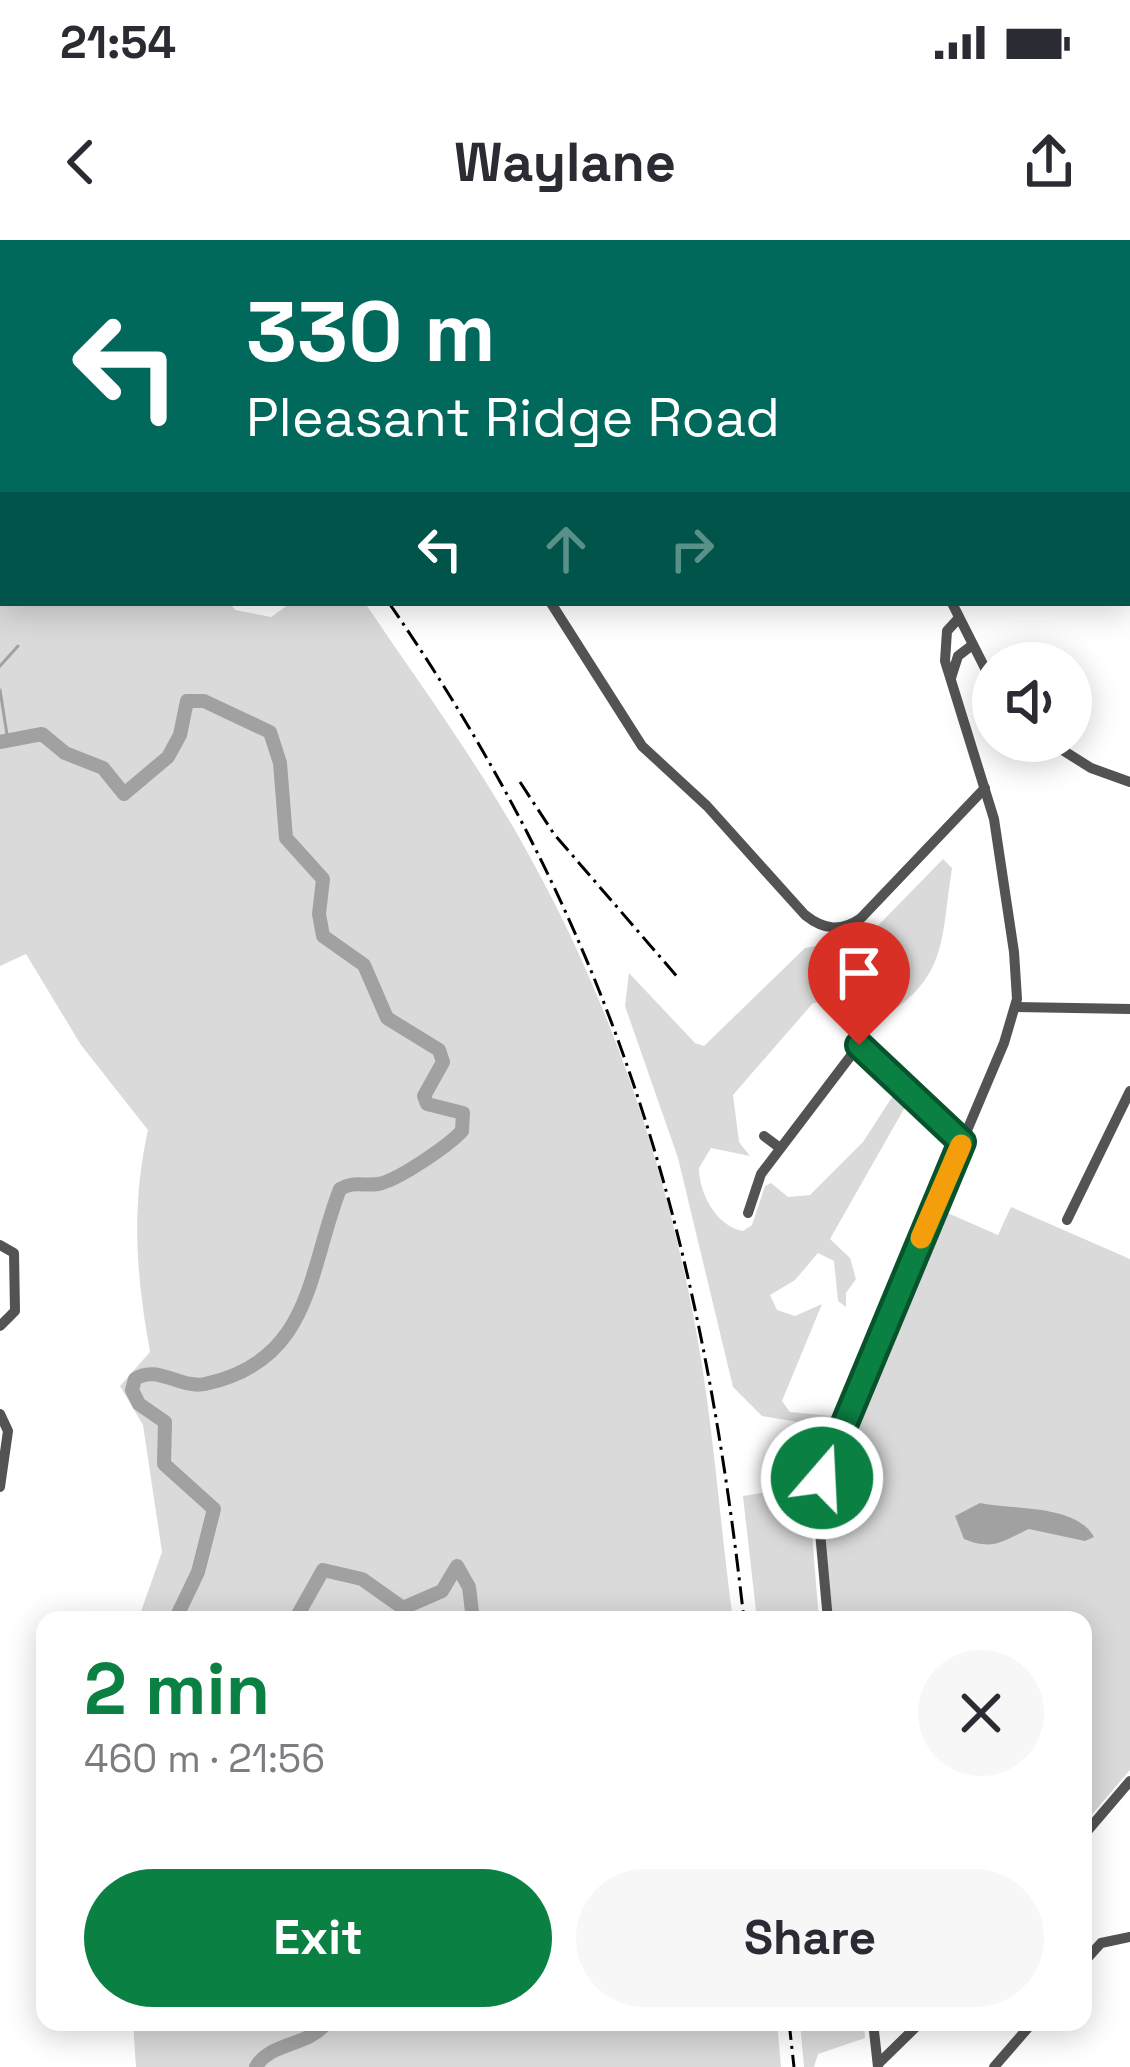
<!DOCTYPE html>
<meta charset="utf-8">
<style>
body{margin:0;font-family:"Space Grotesk",sans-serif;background:#f7f7f7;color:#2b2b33;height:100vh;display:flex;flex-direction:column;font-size:45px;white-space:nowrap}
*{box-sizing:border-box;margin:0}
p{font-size:39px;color:#7c7c81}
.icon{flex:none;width:66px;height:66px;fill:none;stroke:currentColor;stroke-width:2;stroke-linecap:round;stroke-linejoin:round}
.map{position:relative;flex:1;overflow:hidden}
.sheet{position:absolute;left:36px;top:1371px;width:1056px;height:420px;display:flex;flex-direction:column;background:#fff;border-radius:24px;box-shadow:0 6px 30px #0003}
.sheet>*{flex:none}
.banner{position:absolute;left:0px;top:0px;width:1131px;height:366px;box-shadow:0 6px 30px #0003;background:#00695c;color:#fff;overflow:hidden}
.fabs{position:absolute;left:972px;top:402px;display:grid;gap:24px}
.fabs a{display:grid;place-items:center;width:120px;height:120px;border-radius:50%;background:#fff;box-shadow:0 6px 30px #0003;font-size:60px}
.pin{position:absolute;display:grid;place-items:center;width:102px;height:102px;color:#fff;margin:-123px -51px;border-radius:50% 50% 50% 0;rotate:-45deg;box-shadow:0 0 12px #0007}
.pin .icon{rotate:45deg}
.me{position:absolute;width:132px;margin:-66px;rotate:19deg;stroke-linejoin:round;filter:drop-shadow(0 0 9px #0008)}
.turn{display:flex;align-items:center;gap:42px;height:252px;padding:0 48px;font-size:54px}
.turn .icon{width:156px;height:156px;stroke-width:2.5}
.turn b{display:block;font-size:84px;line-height:102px}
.lanes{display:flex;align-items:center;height:114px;padding:0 48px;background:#0003;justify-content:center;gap:60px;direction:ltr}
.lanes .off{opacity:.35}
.round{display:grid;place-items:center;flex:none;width:126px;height:126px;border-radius:63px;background:#f7f7f7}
.headline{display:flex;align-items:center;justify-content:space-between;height:204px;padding:0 48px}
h1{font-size:72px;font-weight:600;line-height:90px;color:#0b8043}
.cta{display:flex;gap:24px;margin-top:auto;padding:24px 48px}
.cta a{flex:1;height:138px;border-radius:72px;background:#0b8043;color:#fff;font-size:48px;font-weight:600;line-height:138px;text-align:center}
.cta a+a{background:#f7f7f7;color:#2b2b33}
.status{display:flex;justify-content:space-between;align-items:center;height:84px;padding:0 60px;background:#fff;direction:ltr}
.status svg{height:33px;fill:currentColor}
header{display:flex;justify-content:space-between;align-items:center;height:156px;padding:0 48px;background:#fff;font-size:54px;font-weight:600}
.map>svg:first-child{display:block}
.green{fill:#dadada}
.water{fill:#a1a1a1}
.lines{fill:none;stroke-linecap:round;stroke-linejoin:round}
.stream{stroke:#a1a1a1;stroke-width:3}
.river{stroke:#a1a1a1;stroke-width:14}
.minor{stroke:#535353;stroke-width:10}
.rail{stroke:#000;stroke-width:3;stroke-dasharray:18 6 3 6;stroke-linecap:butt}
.route-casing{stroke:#07532c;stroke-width:30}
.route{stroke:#0b8043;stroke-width:21}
.slow{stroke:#f59e0b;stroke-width:21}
</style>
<div class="status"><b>21:54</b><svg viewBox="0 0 49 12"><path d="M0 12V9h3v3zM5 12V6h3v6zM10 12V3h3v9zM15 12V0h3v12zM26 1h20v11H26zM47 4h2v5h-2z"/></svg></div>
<header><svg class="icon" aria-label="back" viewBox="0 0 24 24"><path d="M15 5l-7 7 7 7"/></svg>Waylane<svg class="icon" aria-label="share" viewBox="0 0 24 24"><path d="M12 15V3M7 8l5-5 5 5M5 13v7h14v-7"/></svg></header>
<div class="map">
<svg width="1130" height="1827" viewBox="0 0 1130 1827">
<rect width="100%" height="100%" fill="#fff"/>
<g class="green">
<path d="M0 261 3 363H230L235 370 271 377 291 363H365C424 450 488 537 537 630 611 766 664 923 693 1074 713 1175 719 1278 733 1380H138L162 1312 143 1185 120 1146 150 1112C136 1035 131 966 148 890L81 805 26 714 0 726Z"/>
<path d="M943 619 952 628C940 707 948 738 875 783L832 761 813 763 733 855 739 902 750 916 711 908 699 928C699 953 716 986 743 991L752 985 765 946 771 943 788 957 810 955 863 902 896 851 909 860 830 999 850 1018 856 1039 846 1053V1067L838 1061 834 1021 818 1013 795 1040 770 1055 777 1070 795 1076 822 1064 782 1161 790 1172 832 1176 828 1187 762 1176 733 1147 678 918 625 766 629 733 695 803 704 806 805 708 868 696Z"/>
<polygon points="1011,967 1130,1019 1130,1530 1083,1585 1083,1380 833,1380 824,1288 829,1235 943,971 998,995"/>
<polygon points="808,1245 819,1380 757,1380 743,1256"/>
<polygon points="133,1782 777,1782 781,1827 136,1827"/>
<polygon points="800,1782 864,1782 865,1798 818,1814 814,1827 804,1827"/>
</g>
<path class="water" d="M980 1263C1014 1270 1076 1264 1094 1297L1085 1301 1029 1289C1002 1301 994 1311 964 1299L955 1276Z"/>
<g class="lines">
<g class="stream">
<polyline points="0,426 18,406"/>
<polyline points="0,450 8,501"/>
</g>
<g class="river">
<path d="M0 502 42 494 65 513 103 528 124 554 168 517 180 495 187 461H204L270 492 280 523 286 598 323 639 319 674 323 696 364 725 387 778 439 810 443 822 424 856 427 864 463 873 462 891C448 906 397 941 378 944 363 946 353 941 340 949 308 1030 313 1121 205 1144 180 1149 157 1124 135 1139L132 1150 139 1164 165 1182 164 1224 214 1269 198 1332 175 1380"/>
<polyline points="295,1380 323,1330 362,1339 403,1368 442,1351 457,1326 469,1347 473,1380"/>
<path d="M256 1827C269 1802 309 1807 327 1782"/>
</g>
<g class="minor">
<polyline points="425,0 456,3"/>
<polyline points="98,3 118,0"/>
<polyline points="548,3 548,0"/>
<polyline points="0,17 3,17"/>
<path d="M551 363 642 506 707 566 805 675C824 690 841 692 861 678L985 548"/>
<polyline points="952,363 993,444"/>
<polyline points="951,438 958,416 971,406"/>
<polyline points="1048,501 1091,528 1130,542"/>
<polyline points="1016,767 1130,769"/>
<polyline points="764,896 780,908"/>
<polyline points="748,973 761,934 859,805 962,902"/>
<polyline points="1067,980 1130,851"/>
<polyline points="0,1005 14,1013 15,1071 0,1086"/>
<polyline points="0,1174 8,1191 0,1247"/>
<polyline points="828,1380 819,1281 825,1226 1004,803 1017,759 1014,712 994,579 945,421 947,391 958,379"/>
<polyline points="1083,1596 1130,1541"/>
<polyline points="1083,1723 1101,1703 1130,1697"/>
<polyline points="873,1782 878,1827"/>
<polyline points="878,1824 921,1782"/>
<polyline points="994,1827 1033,1782"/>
</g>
<g class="rail">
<polyline points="124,0 126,3"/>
<path d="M389 363C614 689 701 991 744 1380"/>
<polyline points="520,542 554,594 680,740"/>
<polyline points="789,1782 794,1827"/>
</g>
</g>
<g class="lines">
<defs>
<polyline id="route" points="822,1238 962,902 859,805"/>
</defs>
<use href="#route" class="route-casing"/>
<use href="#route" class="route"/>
<polyline class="slow" points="921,998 961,905"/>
</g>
</svg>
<div class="fabs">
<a><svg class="icon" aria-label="sound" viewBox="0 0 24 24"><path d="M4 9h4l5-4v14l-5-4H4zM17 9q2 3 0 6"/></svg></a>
</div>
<div class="pin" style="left:859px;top:805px;background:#d93025"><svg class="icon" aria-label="arrive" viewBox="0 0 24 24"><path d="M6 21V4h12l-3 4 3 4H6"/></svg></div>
<svg class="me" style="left:822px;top:1238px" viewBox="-20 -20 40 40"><circle r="17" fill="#0b8043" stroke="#fff" stroke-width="3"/><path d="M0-11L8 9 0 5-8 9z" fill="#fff"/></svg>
<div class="banner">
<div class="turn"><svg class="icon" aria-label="left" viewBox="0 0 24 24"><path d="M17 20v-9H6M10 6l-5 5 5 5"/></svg><div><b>330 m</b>Pleasant Ridge Road</div></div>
<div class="lanes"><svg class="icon" aria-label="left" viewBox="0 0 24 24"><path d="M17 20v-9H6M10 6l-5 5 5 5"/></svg><svg class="icon off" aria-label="ahead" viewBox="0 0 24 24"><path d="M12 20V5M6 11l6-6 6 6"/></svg><svg class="icon off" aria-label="right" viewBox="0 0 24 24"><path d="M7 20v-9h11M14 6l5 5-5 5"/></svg></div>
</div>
<section class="sheet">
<div class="headline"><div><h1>2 min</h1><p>460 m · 21:56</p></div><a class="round"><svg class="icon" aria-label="close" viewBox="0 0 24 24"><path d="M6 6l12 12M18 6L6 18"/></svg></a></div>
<div class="cta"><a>Exit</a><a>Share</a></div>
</section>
</div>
